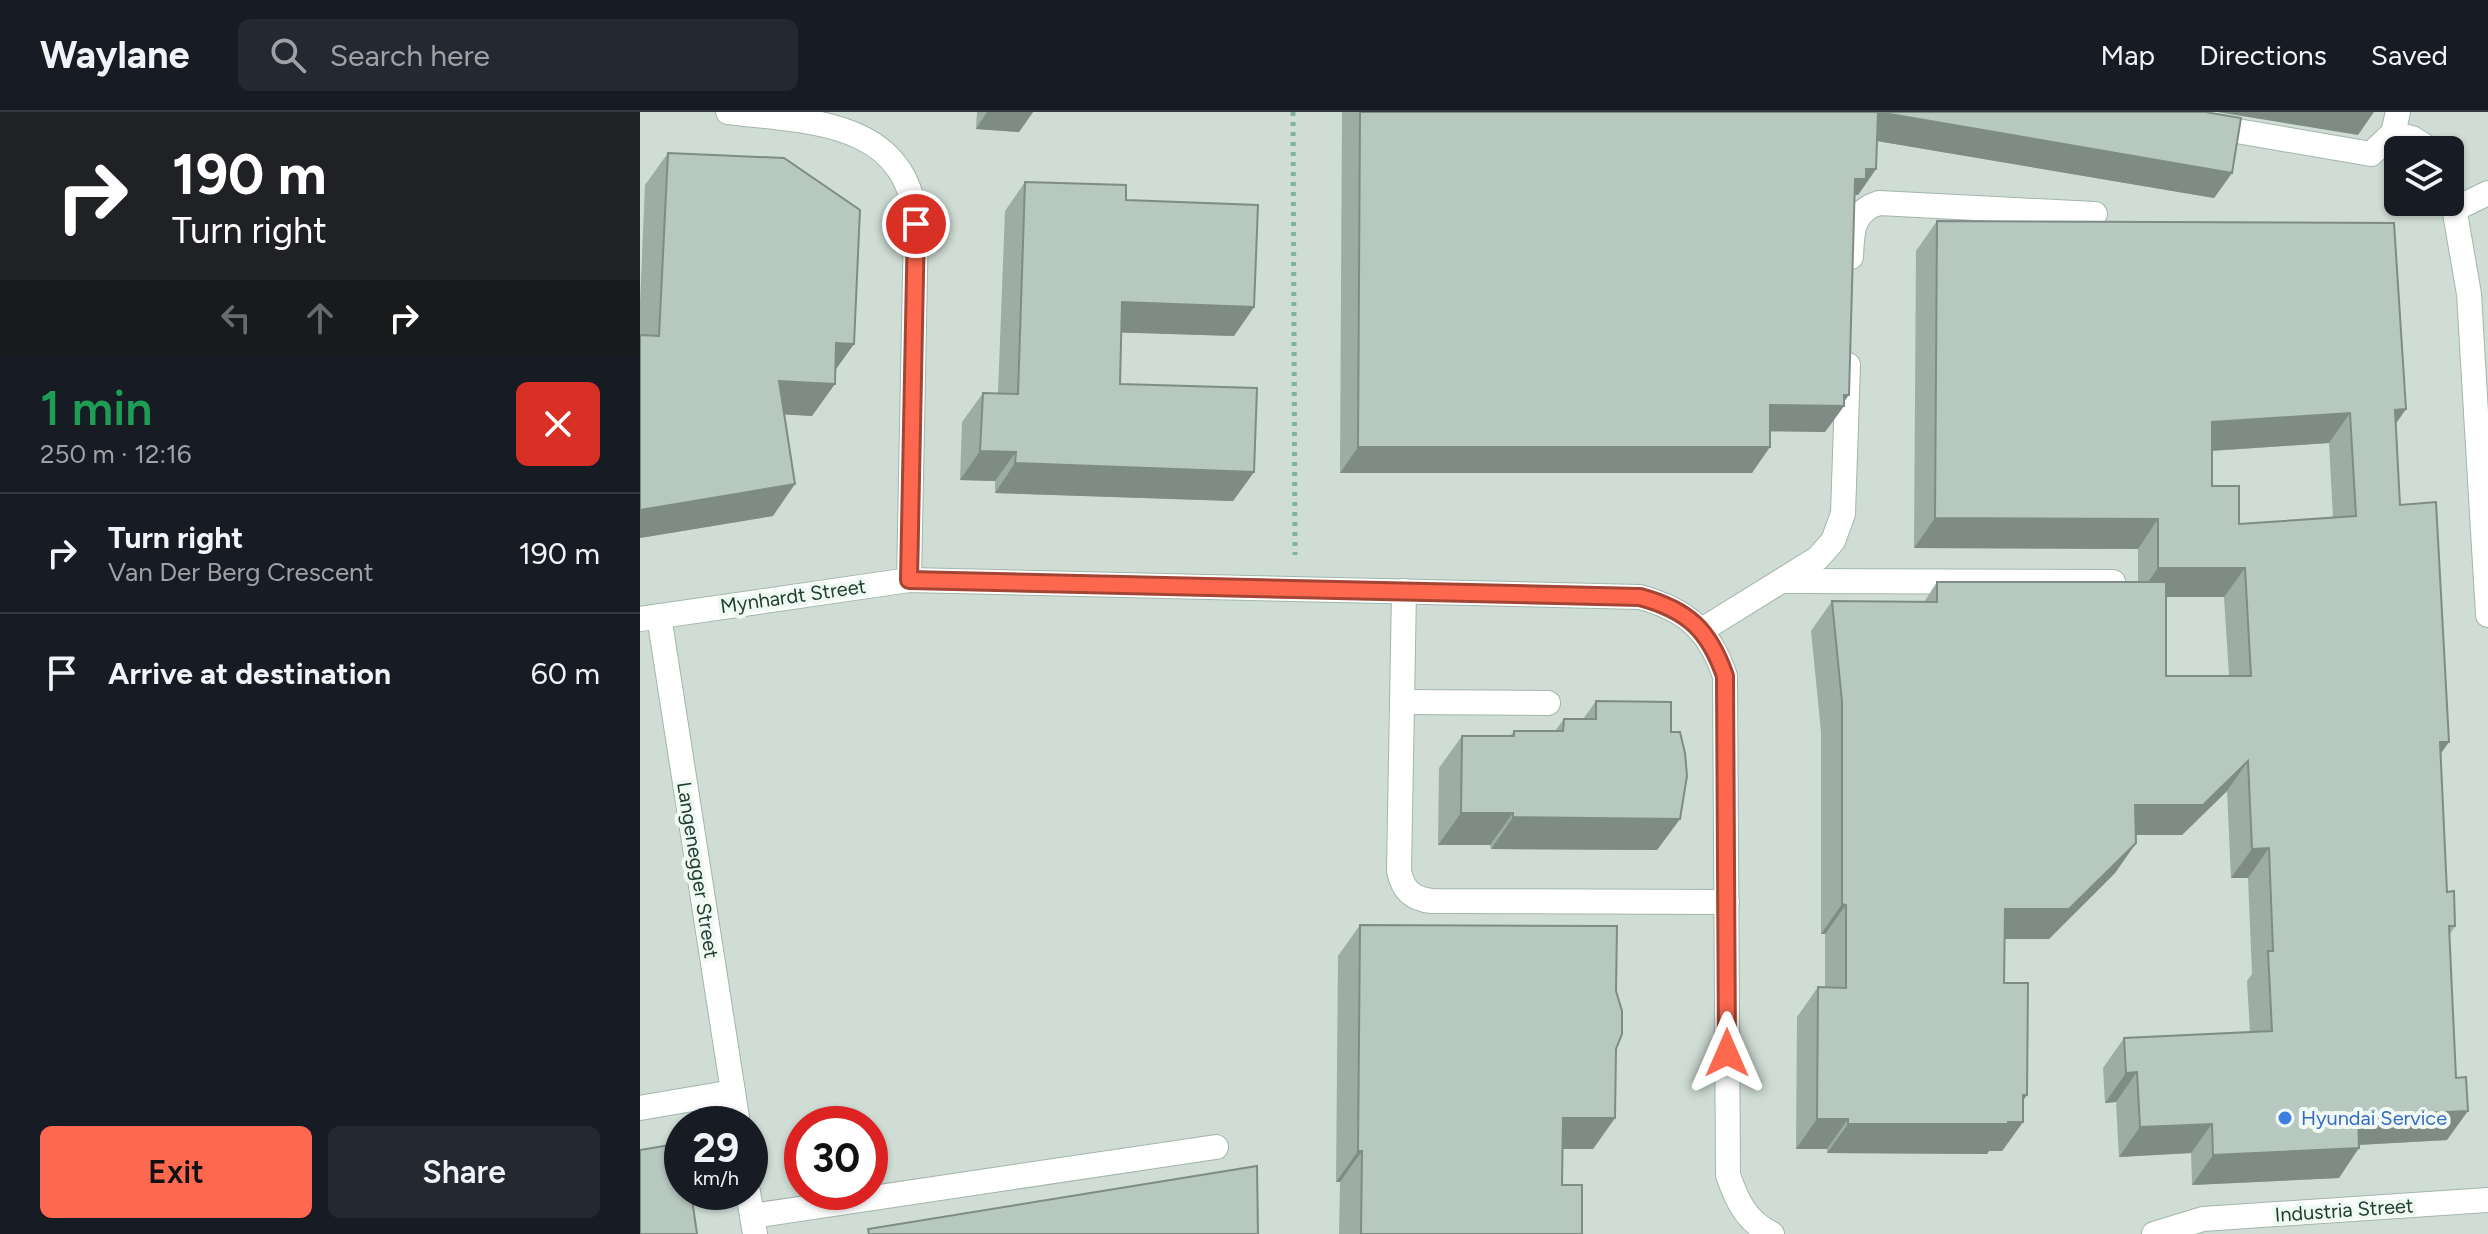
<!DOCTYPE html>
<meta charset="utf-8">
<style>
body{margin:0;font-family:Figtree,sans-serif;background:#242831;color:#f1f3f6;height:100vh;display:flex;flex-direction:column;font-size:30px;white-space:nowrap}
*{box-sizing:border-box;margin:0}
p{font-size:26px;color:#9ea1a6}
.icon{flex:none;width:44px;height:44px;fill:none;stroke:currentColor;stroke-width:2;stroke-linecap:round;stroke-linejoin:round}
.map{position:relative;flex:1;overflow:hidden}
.drawer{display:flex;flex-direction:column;background:#171b24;width:640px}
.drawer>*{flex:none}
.hud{background:#202124;color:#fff;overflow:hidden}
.buttons{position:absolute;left:1744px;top:24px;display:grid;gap:16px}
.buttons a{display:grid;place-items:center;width:80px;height:80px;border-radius:12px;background:#171b24;box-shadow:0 2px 6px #0004;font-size:40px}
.speed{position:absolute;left:24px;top:994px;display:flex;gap:16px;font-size:40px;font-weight:700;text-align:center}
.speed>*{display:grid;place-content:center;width:104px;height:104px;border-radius:50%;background:#171b24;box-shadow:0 2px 6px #0004;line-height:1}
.speed small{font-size:20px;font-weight:400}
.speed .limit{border:12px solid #d22;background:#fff;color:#111}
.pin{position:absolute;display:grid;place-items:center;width:68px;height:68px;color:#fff;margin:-34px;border:4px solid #fff;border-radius:50%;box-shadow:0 2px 8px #0007}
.me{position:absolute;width:88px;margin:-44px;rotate:0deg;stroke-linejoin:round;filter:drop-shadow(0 0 6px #0008)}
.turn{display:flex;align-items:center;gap:28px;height:168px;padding:0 40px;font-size:36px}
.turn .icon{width:104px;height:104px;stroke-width:2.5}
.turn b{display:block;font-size:56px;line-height:68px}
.lanes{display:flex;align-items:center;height:76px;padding:0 40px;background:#0003;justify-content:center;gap:40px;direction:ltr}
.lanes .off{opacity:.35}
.round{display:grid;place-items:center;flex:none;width:84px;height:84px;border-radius:12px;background:#242831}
.overview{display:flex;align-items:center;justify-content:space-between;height:136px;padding:0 40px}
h1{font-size:48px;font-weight:600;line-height:60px;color:#1e9e55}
.button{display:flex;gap:16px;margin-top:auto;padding:16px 40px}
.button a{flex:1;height:92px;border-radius:12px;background:#fd684e;color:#111;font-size:32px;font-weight:600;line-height:92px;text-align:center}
.button a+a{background:#242831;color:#f1f3f6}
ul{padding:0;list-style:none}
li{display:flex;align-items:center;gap:24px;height:120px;padding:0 40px;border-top:2px solid #363941}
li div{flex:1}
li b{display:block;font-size:30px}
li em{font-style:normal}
header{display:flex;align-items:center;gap:48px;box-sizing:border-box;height:112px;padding:0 40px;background:#171b24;border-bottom:2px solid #363941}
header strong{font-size:38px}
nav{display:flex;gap:44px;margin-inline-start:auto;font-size:28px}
.search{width:560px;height:72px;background:#242831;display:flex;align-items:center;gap:20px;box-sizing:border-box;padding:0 28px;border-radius:12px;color:#9ea1a6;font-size:30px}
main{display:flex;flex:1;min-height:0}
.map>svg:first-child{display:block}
.built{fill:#cfddd5;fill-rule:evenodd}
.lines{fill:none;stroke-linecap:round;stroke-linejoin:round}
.minor-casing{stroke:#a3b5ad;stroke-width:26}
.path{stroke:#7eb39d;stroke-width:5;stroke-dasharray:4 6;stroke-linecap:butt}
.minor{stroke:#fff;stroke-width:24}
.wall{fill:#9daca4;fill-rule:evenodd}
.shaded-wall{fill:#7f8c86}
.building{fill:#b6c8bf;stroke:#7f8c86;stroke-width:2;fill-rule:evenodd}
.route-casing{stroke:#a44433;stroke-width:20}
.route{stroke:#fd684e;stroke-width:14}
.shop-dot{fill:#3f7fe0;stroke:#f1f9f4;stroke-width:3}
.labels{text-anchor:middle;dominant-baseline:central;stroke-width:8;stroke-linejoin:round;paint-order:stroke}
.street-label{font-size:20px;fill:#203f33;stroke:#f1f9f4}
.shop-label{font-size:20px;fill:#366cbe;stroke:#f1f9f4;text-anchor:start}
</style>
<header>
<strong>Waylane</strong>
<div class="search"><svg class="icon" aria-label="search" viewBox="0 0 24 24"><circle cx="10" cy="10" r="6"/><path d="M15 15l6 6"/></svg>Search here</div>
<nav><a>Map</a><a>Directions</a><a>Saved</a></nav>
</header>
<main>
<section class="drawer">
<div class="hud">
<div class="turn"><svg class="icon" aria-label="right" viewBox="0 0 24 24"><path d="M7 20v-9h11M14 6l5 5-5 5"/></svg><div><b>190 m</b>Turn right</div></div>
<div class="lanes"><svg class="icon off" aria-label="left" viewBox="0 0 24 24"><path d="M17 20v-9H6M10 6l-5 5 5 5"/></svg><svg class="icon off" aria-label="ahead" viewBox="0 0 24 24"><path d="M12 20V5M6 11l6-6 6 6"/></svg><svg class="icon" aria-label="right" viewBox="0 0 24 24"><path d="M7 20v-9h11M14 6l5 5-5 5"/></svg></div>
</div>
<div class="overview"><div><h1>1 min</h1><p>250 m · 12:16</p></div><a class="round" style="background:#d93025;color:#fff"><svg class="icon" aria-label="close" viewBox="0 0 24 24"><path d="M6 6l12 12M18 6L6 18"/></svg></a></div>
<ul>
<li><svg class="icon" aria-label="right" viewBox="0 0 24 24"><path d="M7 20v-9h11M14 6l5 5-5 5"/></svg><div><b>Turn right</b><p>Van Der Berg Crescent</p></div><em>190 m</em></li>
<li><svg class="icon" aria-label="arrive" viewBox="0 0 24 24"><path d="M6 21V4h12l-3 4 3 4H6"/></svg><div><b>Arrive at destination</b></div><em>60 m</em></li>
</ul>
<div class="button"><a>Exit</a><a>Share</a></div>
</section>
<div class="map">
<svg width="1848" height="1122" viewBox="0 0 1848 1122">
<rect width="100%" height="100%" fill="#e1ede6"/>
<path class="built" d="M0 0H1848V1122H0ZM1758 38H1810V90H1758ZM42 1012H110V1080H42ZM162 1012H230V1080H162Z"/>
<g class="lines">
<defs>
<g id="minor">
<path d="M88 0C169 10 268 7 276 112L269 468"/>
<polyline points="1568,14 1731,42 1753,21 1758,0"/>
<polyline points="1753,21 1772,26 1791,38"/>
<polyline points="1810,72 1829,182 1848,503"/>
<polyline points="1815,97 1848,81"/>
<path d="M1211 145C1212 120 1212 99 1239 91L1455 102"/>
<polyline points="1141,469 1473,470"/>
<path d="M764 479 759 759C763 778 772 787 792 789L1087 790"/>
<polyline points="19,504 98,1012"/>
<path d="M0 507 269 468 1000 485C1047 498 1069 518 1085 564L1088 1063C1097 1089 1106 1109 1132 1122"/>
<polyline points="1062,518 1178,446 1193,429 1203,402 1208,253"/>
<polyline points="762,590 908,591"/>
<polyline points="0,996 93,980"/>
<polyline points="108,1080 115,1122"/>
<polyline points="112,1104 576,1035"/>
<polyline points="1514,1122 1563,1107 1848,1088"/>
</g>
</defs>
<use href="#minor" class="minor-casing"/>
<polyline class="path" points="653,0 655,443"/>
<use href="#minor" class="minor"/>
</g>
<g class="wall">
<polygon points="337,0 393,0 379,20 336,17"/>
<polygon points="702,0 1565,0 1592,61 1574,86 1237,29 1236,57 1218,83 1215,83 1204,294 1185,320 1130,319 1112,361 700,361"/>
<polygon points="28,41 214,232 195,258 172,304 144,302 133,404 0,426 0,191 5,73"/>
<polygon points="385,70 486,88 614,195 594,224 481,220 480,272 614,360 593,389 355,381 355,369 320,368 322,310 343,281 358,281 365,99"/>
<path d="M1297 109 1766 297 1756 311 1760 393 1801 641 1807 780 1815 814 1810 822 1807 1028 1719 1033 1699 1066 1552 1073 1551 1041 1479 1045 1476 990 1465 991 1463 956 1484 926 1610 920 1607 869 1612 862 1608 766H1591L1587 679 1542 723H1496V731L1475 761 1409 827H1365L1364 871 1383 989V1010L1362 1039H1349L1347 1042 1187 1041V1037H1156L1157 905 1178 875H1185V822H1181V620L1171 519 1192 489 1284 490 1297 470H1498V437L1274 436 1276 139ZM1689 331 1693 406 1599 412 1572 374V339ZM1526 485H1584L1589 564H1526Z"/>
<polygon points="956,589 1031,620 1040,707 1017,738 851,737 850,733 798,733 799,656 822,624 870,624 874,619 915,619 924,607 943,607"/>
<polygon points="720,813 976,937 975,1006 953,1037 923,1037 922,1073 942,1122 699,1122 700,1070 696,1070 698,844"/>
</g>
<g class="shaded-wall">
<polygon points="347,0 393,0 379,20 336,17"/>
<polygon points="1238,0 1592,61 1574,86 1219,26"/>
<polygon points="1577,0 1734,0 1718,23"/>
<polygon points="1226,57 1236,57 1218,83 1215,83 1215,67"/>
<polygon points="482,190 614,195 594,224 462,220"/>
<polygon points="196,231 214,232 191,264"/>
<polygon points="139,269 195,272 172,304 116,301"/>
<polygon points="1204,283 1209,283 1201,294 1204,294 1185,320 1112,319 1130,293"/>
<polygon points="1766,297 1745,327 1755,298"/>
<polygon points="1710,301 1689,331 1551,340 1572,310"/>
<polygon points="718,335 1130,335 1112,361 700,361"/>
<polygon points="340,339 376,340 355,369 320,368"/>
<polygon points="375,351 614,360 593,389 355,381"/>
<polygon points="155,372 133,404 0,426 0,398"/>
<polygon points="1295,406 1518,407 1498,437 1274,436"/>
<polygon points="1518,456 1605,456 1584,485 1497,485"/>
<polygon points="1800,630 1809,630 1788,660"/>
<polygon points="1608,649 1587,679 1542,723 1475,723 1495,693"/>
<polygon points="821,701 873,701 850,733 798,733"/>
<polygon points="873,705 1040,707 1017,738 851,737"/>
<polygon points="1496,731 1475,761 1409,827 1344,827 1365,797"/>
<polygon points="1629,736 1608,766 1591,766 1612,737"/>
<polygon points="1202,792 1206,793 1185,822 1181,822"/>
<polygon points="1497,960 1476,990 1465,991 1486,961"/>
<polygon points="1387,983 1368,1010 1383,1010 1362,1039 1349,1039 1347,1042 1187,1041 1208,1012"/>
<polygon points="1828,999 1807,1028 1698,1034 1718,1004"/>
<polygon points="923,1006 975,1006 953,1037 901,1037"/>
<polygon points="1177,1007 1208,1007 1187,1037 1156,1037"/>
<polygon points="1572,1012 1551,1041 1479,1045 1500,1015"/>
<polygon points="1719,1036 1699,1066 1552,1073 1573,1043"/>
<polygon points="718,1039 722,1039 700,1070 696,1070"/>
</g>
<g class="building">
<polygon points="720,0 1565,0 1601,6 1592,61 1238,0 1236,57 1226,57 1226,67 1215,67 1209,283 1204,283 1204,294 1130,293 1130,335 718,335"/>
<polygon points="28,41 144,46 220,98 214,232 196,231 195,272 139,269 155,372 0,398 0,223 19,224"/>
<polygon points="385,70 486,73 486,88 618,93 614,195 482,190 480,272 617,276 614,360 375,351 376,340 340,339 343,281 378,282"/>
<path d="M1297 109 1754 111 1766 297 1755 298 1760 393 1796 390 1809 630H1800L1807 780 1814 779 1815 814H1809L1816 966 1826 965 1828 999 1718 1004 1719 1036 1573 1043 1572 1012 1500 1015 1497 960 1486 961 1484 926 1632 919 1628 839H1633L1629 736 1612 737 1608 649 1563 693H1495L1496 731 1429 797H1365L1364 871H1388L1387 983H1383V1010H1368V1012H1208V1007H1177L1178 875 1206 876V793L1202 792V590L1192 489 1297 490V470H1526V564H1611L1605 456H1518V407L1295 406ZM1710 301 1716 404 1599 412V374H1572V310Z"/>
<polygon points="956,589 1031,590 1031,620 1040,620 1045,641 1047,664 1040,707 873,705 873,701 821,701 822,624 874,624 874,619 923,619 924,607 956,607"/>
<polygon points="720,813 977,814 976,879 982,899 982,922 976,937 975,1006 923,1006 922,1073 942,1073 942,1122 721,1122 722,1039 718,1039"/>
<polygon points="42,1031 42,1080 51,1080 57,1122 0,1122 0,1038"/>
<polygon points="617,1054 618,1122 229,1122 228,1117"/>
</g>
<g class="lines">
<defs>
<path id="route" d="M276 112 269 468 1000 485C1048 498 1069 518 1085 564L1087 941"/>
</defs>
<use href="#route" class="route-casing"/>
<use href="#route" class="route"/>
</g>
<circle class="shop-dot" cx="1645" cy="1006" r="8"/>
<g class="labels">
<g class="street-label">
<text transform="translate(153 484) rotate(-8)">Mynhardt Street</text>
<text transform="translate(58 758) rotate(81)">Langenegger Street</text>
<text transform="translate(1704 1098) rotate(-4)">Industria Street</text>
</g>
<g class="shop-label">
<text x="1661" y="1006">Hyundai Service</text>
</g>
</g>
</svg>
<div class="buttons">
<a><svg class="icon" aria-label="layers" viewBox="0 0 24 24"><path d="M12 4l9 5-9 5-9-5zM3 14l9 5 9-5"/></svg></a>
</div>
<div class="speed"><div>29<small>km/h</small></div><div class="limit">30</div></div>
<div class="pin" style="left:276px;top:112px;background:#d93025"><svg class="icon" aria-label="arrive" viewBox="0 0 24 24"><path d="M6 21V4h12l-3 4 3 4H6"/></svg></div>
<svg class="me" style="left:1087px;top:941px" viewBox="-20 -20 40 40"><path d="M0-17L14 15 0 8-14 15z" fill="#fd684e" stroke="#fff" stroke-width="4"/></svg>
</div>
</main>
